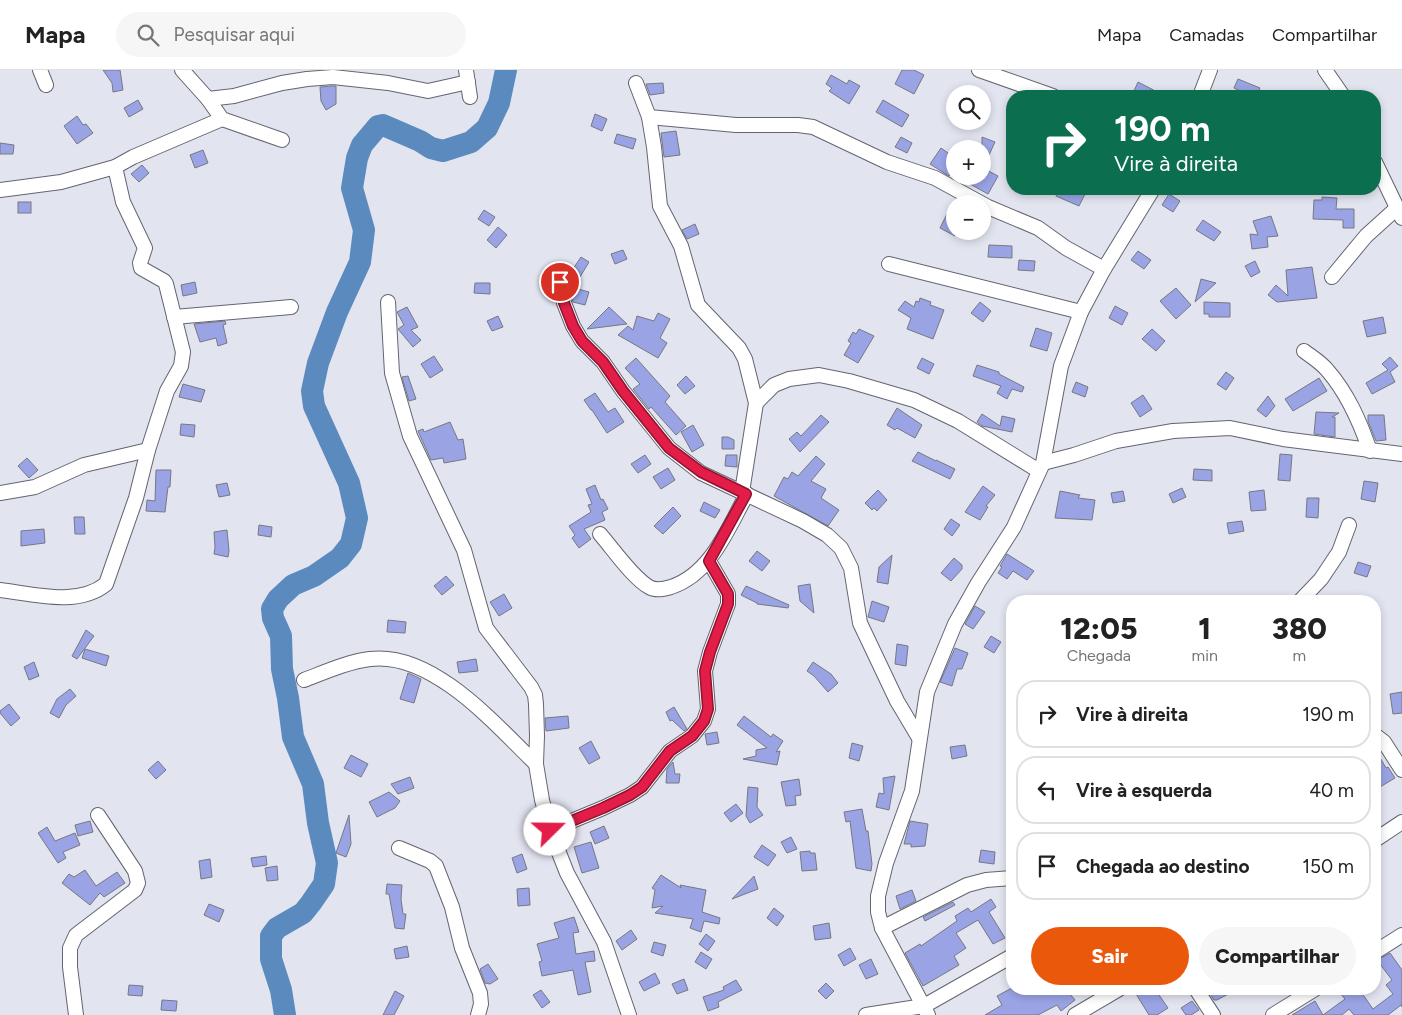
<!DOCTYPE html>
<html lang="pt">
<meta charset="utf-8">
<style>
body{margin:0;font-family:Figtree,sans-serif;background:#f6f6f6;color:#222;height:100vh;display:flex;flex-direction:column;font-size:19px;white-space:nowrap}
*{box-sizing:border-box;margin:0}
p{font-size:16px;color:#767676}
.icon{flex:none;width:28px;height:28px;fill:none;stroke:currentColor;stroke-width:2;stroke-linecap:round;stroke-linejoin:round}
.map{position:relative;flex:1;overflow:hidden}
.details{position:absolute;left:1006px;top:525px;width:375px;height:400px;display:flex;flex-direction:column;background:#fff;border-radius:20px;box-shadow:0 2px 8px #0003}
.details>*{flex:none}
.guide{position:absolute;left:1006px;top:20px;width:375px;height:105px;border-radius:20px;box-shadow:0 2px 8px #0003;background:#0b6e4f;color:#fff;overflow:hidden}
.controls{position:absolute;left:946px;top:15px;display:grid;gap:10px}
.controls a{display:grid;place-items:center;width:45px;height:45px;border-radius:50%;background:#fff;box-shadow:0 2px 8px #0003;font-size:25px}
.pin{position:absolute;display:grid;place-items:center;width:42px;height:42px;color:#fff;margin:-21px;border:2px solid #fff;border-radius:50%;box-shadow:0 1px 5px #0007}
.me{position:absolute;width:55px;margin:-28px;rotate:68deg;stroke-linejoin:round;filter:drop-shadow(0 0 4px #0008)}
.turn{display:flex;align-items:center;gap:18px;height:105px;padding:0 25px;font-size:22px}
.turn .icon{width:65px;height:65px;stroke-width:2.5}
.turn b{display:block;font-size:35px;line-height:42px}
.eta{display:flex;justify-content:space-evenly;align-items:center;height:85px;text-align:center}
.eta b{font-size:30px;font-weight:800;line-height:35px}
.button{display:flex;gap:10px;margin-top:auto;padding:10px 25px}
.button a{flex:1;height:58px;border-radius:30px;background:#ea580c;color:#fff;font-size:20px;font-weight:800;line-height:58px;text-align:center}
.button a+a{background:#f6f6f6;color:#222}
ul{padding:0;list-style:none}
li{display:flex;align-items:center;gap:15px;height:68px;margin:0 10px 8px;padding:0 15px;border:2px solid #e0e0e0;border-radius:20px}
li div{flex:1}
li b{display:block;font-size:19px}
li em{font-style:normal}
header{display:flex;align-items:center;gap:30px;box-sizing:border-box;height:70px;padding:0 25px;background:#fff;border-bottom:1px solid #e0e0e0}
header strong{font-size:24px}
nav{display:flex;gap:28px;margin-inline-start:auto;font-size:18px}
.search{width:350px;height:45px;background:#f6f6f6;display:flex;align-items:center;gap:12px;box-sizing:border-box;padding:0 18px;border-radius:28px;color:#767676;font-size:19px}
.map>svg:first-child{display:block}
.lines{fill:none;stroke-linecap:round;stroke-linejoin:round}
.river{stroke:#5b8abf;stroke-width:22}
.building{fill:#9aa4e5;stroke:#767882}
.minor-casing{stroke:#63656e;stroke-width:16}
.minor{stroke:#fff;stroke-width:14}
.route-casing{stroke:#92132f;stroke-width:12}
.route{stroke:#e11d48;stroke-width:9}
</style>
<header>
<strong>Mapa</strong>
<div class="search"><svg class="icon" aria-label="search" viewBox="0 0 24 24"><circle cx="10" cy="10" r="6"/><path d="M15 15l6 6"/></svg>Pesquisar aqui</div>
<nav><a>Mapa</a><a>Camadas</a><a>Compartilhar</a></nav>
</header>
<div class="map">
<svg width="1402" height="945" viewBox="0 0 1402 945">
<rect width="100%" height="100%" fill="#e2e4f0"/>
<g class="lines">
<polyline class="river" points="285,945 281,920 271,889 271,866 277,858 303,843 311,833 324,814 327,793 318,753 313,714 293,667 288,628 282,599 281,566 273,548 272,539 278,529 293,515 314,506 340,488 351,474 357,448 349,413 314,336 312,321 318,293 337,242 360,192 364,160 352,118 357,88 362,75 378,56 383,55 420,71 431,78 443,81 471,72 487,58 499,33 506,0"/>
</g>
<g class="building">
<polygon points="103,0 120,0 123,20 113,22 112,13"/>
<polygon points="902,0 914,0 924,5 914,24 895,14"/>
<polygon points="831,5 847,14 849,10 860,16 849,34 829,21 832,18 826,14"/>
<polygon points="1238,9 1260,18 1256,26 1252,26 1234,18"/>
<polygon points="1138,12 1165,26 1143,26 1134,21"/>
<polygon points="663,13 664,23 650,25 646,14"/>
<polygon points="331,16 336,16 336,34 326,40 321,31 320,17"/>
<polygon points="138,30 143,39 129,47 124,38"/>
<polygon points="883,30 909,45 902,57 876,42"/>
<polygon points="595,44 607,49 602,61 591,56"/>
<polygon points="77,46 83,55 86,54 93,63 77,74 64,56"/>
<polygon points="676,61 680,85 664,87 661,63"/>
<polygon points="617,64 636,69 633,79 614,73"/>
<polygon points="901,67 912,73 907,83 895,77"/>
<polygon points="982,67 995,72 983,98 998,106 988,124 970,114 975,106 982,106"/>
<polygon points="0,73 14,75 13,84 0,84"/>
<polygon points="941,78 955,88 955,96 949,106 930,94"/>
<polygon points="203,80 208,93 195,98 190,85"/>
<polygon points="142,95 149,103 139,112 131,104"/>
<polygon points="1059,119 1073,119 1085,124 1079,136 1056,126"/>
<polygon points="1169,124 1180,131 1173,142 1162,135"/>
<polygon points="1322,127 1337,128 1336,139 1354,139 1354,158 1343,158 1343,150 1313,149 1314,130 1322,130"/>
<rect x="18" y="132" width="13" height="11"/>
<polygon points="484,140 495,147 489,156 478,149"/>
<polygon points="947,144 955,148 955,166 940,158"/>
<polygon points="1271,146 1278,166 1267,167 1268,177 1252,179 1250,164 1258,165 1253,151"/>
<polygon points="1203,150 1221,162 1214,171 1196,160"/>
<polygon points="695,154 699,164 687,169 682,160"/>
<polygon points="498,157 507,165 496,178 487,170"/>
<polygon points="989,175 1012,176 1012,188 988,187"/>
<polygon points="623,180 627,189 615,194 611,184"/>
<polygon points="1138,181 1151,190 1144,199 1131,190"/>
<polygon points="581,187 589,192 580,207 571,202"/>
<polygon points="1019,190 1035,191 1034,201 1018,200"/>
<polygon points="1255,191 1260,202 1251,207 1245,196"/>
<polygon points="1312,197 1317,228 1277,232 1268,225 1276,215 1288,226 1286,200"/>
<polygon points="1201,209 1216,213 1195,232"/>
<polygon points="195,212 197,223 183,226 181,215"/>
<polygon points="475,213 490,213 490,224 474,223"/>
<polygon points="571,217 589,222 585,235 573,232 570,220"/>
<polygon points="1176,218 1191,235 1176,249 1160,231"/>
<polygon points="920,228 931,232 930,235 944,240 933,269 907,259 911,248 898,240 905,231 914,237 916,231 919,232"/>
<polygon points="980,232 991,241 983,252 971,243"/>
<polygon points="1204,232 1230,233 1230,247 1209,247 1209,244 1204,244"/>
<polygon points="1115,236 1128,243 1122,255 1109,248"/>
<polygon points="407,237 418,257 411,260 421,270 413,277 398,259 404,255 397,242"/>
<polygon points="609,237 627,254 587,259"/>
<polygon points="658,243 670,249 660,268 667,273 658,288 618,265 628,256 633,260 637,246 654,251"/>
<polygon points="498,246 503,257 492,261 487,251"/>
<polygon points="1383,247 1386,263 1367,267 1363,251"/>
<polygon points="225,251 226,254 223,255 227,273 218,276 216,268 200,272 194,254"/>
<polygon points="1036,258 1052,263 1047,281 1030,276"/>
<polygon points="859,259 874,266 858,293 844,285 851,273 848,271 853,262 856,264"/>
<polygon points="1152,259 1165,271 1156,281 1142,269"/>
<polygon points="434,286 443,300 430,308 421,294"/>
<polygon points="1390,287 1398,296 1390,302 1395,312 1372,324 1366,313 1388,300 1382,294"/>
<polygon points="636,288 670,326 665,332 686,356 676,365 651,337 649,339 633,319 640,314 625,298"/>
<polygon points="922,288 934,294 929,304 917,298"/>
<polygon points="977,295 999,302 999,304 1024,317 1022,322 1012,319 1007,329 997,323 1001,316 973,306"/>
<polygon points="1226,302 1234,308 1226,320 1217,314"/>
<polygon points="408,306 416,329 409,331 402,307"/>
<polygon points="686,306 695,316 685,324 677,315"/>
<polygon points="1319,308 1327,321 1293,341 1285,329"/>
<polygon points="1076,312 1088,317 1085,327 1072,322"/>
<polygon points="183,314 205,320 201,332 179,327"/>
<polygon points="595,323 608,342 615,338 624,352 607,363 592,340 591,340 584,330"/>
<polygon points="1143,325 1152,339 1140,347 1131,333"/>
<polygon points="1268,326 1275,336 1266,347 1257,340"/>
<polygon points="897,338 922,355 915,368 897,358 895,360 887,355"/>
<polygon points="1316,342 1339,343 1332,347 1335,347 1335,367 1314,364"/>
<polygon points="982,344 1000,356 1002,346 1015,349 1012,362 982,356 977,352"/>
<polygon points="821,345 829,352 800,382 789,369 797,362 801,366"/>
<polygon points="1368,345 1384,345 1386,370 1376,371 1368,351"/>
<polygon points="450,352 458,370 463,369 466,389 444,393 443,388 431,390 418,361 423,359 424,362"/>
<polygon points="181,354 195,355 194,367 180,365"/>
<polygon points="693,355 704,375 692,382 681,362"/>
<polygon points="722,367 728,367 734,370 734,379 722,379"/>
<polygon points="918,382 936,391 936,390 955,399 950,409 912,391"/>
<polygon points="1280,384 1292,385 1290,411 1278,410"/>
<polygon points="645,385 651,394 638,403 631,394"/>
<polygon points="726,385 737,385 737,397 725,396"/>
<polygon points="816,386 825,394 811,411 826,419 821,428 839,440 828,456 774,426 784,407 788,409 792,402 798,406"/>
<polygon points="27,388 38,400 29,408 18,396"/>
<polygon points="668,398 675,410 661,419 653,407"/>
<polygon points="1194,399 1212,400 1212,411 1193,410"/>
<polygon points="156,400 171,400 170,417 168,417 165,442 146,441 147,430 155,431"/>
<polygon points="1364,411 1378,413 1375,432 1361,429"/>
<polygon points="227,413 230,425 219,427 216,415"/>
<polygon points="595,415 601,430 603,429 608,439 602,442 605,450 584,459 591,469 579,478 572,468 575,465 569,456 591,442 588,435 592,434 586,419"/>
<polygon points="983,416 995,425 986,436 988,437 980,450 965,442"/>
<polygon points="1182,418 1186,427 1173,433 1169,424"/>
<polygon points="878,420 887,430 877,441 874,438 872,440 865,433"/>
<polygon points="1264,420 1266,440 1251,441 1249,422"/>
<polygon points="1060,421 1080,425 1078,428 1095,430 1092,450 1055,448"/>
<polygon points="1123,421 1125,431 1113,433 1111,423"/>
<polygon points="1307,428 1319,428 1318,448 1306,447"/>
<polygon points="704,432 720,440 715,448 700,441"/>
<polygon points="673,437 681,446 663,464 654,456"/>
<polygon points="74,447 84,447 85,464 75,464"/>
<polygon points="951,449 960,455 952,466 944,459"/>
<polygon points="1242,451 1244,461 1229,464 1227,453"/>
<polygon points="259,455 272,457 271,467 258,465"/>
<polygon points="44,459 45,473 21,476 21,461"/>
<polygon points="227,460 229,481 228,487 214,484 215,477 214,462"/>
<polygon points="757,481 770,491 762,501 749,491"/>
<polygon points="1007,484 1034,501 1027,510 1013,501 1007,509 998,503 1002,497 1000,496"/>
<polygon points="892,485 888,514 877,512 879,497"/>
<polygon points="954,488 962,495 962,499 951,511 941,503"/>
<polygon points="1358,492 1371,496 1367,507 1354,503"/>
<polygon points="446,506 454,515 442,525 434,516"/>
<polygon points="810,514 814,543 800,531 798,516"/>
<polygon points="746,516 789,535 788,538 757,534 757,533 741,525"/>
<polygon points="504,524 512,538 499,546 490,532"/>
<polygon points="872,531 889,537 884,552 868,547"/>
<polygon points="975,536 985,542 973,559 965,554"/>
<polygon points="388,550 406,552 405,563 387,562"/>
<polygon points="86,560 94,566 77,589 72,586"/>
<polygon points="991,566 1001,572 994,583 984,577"/>
<polygon points="897,574 908,576 906,596 895,594"/>
<polygon points="955,578 968,583 962,599 957,599 952,616 940,612"/>
<polygon points="85,579 109,586 106,596 82,588"/>
<polygon points="476,589 478,601 459,603 457,592"/>
<polygon points="34,592 39,606 29,610 24,597"/>
<polygon points="813,592 831,604 838,613 828,622 814,606 807,601"/>
<polygon points="408,603 421,609 414,633 400,629"/>
<polygon points="70,619 76,626 66,635 59,648 50,643 57,629"/>
<polygon points="1402,622 1402,643 1393,644 1390,624"/>
<polygon points="9,634 20,648 11,656 0,643 0,641"/>
<polygon points="674,637 687,659 684,661 672,650 670,651 666,642"/>
<polygon points="568,646 569,658 546,661 545,648"/>
<polygon points="744,646 771,667 773,664 783,671 776,682 780,681 777,695 743,689 756,686 756,680 767,678 737,655"/>
<polygon points="717,662 719,673 707,675 705,664"/>
<polygon points="591,671 600,688 589,694 579,678"/>
<polygon points="852,673 863,676 859,691 849,688"/>
<polygon points="965,675 967,686 952,689 950,677"/>
<polygon points="1375,679 1386,698 1388,697 1395,708 1375,720"/>
<polygon points="351,685 368,694 361,707 344,698"/>
<polygon points="158,691 166,700 156,709 148,700"/>
<polygon points="673,692 675,704 680,704 679,713 666,713 667,699"/>
<polygon points="895,706 889,740 876,737 879,723 884,724 883,708"/>
<polygon points="410,707 414,718 398,724 391,714"/>
<polygon points="799,709 801,725 795,726 796,735 786,736 781,712"/>
<polygon points="748,717 758,718 757,737 763,745 750,753 746,746"/>
<polygon points="389,722 400,731 395,738 377,747 369,732"/>
<polygon points="736,734 743,743 731,752 724,743"/>
<polygon points="862,739 866,761 868,761 872,794 871,801 856,798 850,751 846,752 844,742"/>
<polygon points="349,745 351,774 346,787 336,783"/>
<polygon points="90,751 93,762 78,766 75,755"/>
<polygon points="910,751 928,754 925,776 911,777 911,774 904,774"/>
<polygon points="604,756 609,768 595,774 590,762"/>
<polygon points="47,757 55,771 75,763 80,775 63,782 66,788 58,793 38,763"/>
<polygon points="791,767 797,779 787,783 781,772"/>
<polygon points="591,772 599,798 582,803 574,777"/>
<polygon points="762,775 776,785 768,796 754,787"/>
<polygon points="981,780 995,782 994,794 979,792"/>
<polygon points="810,781 810,783 815,783 817,800 802,801 800,782"/>
<polygon points="522,784 527,799 517,803 512,788"/>
<polygon points="266,786 267,795 253,797 251,788"/>
<polygon points="210,789 212,807 201,809 199,791"/>
<polygon points="277,796 278,810 267,811 265,798"/>
<polygon points="85,800 96,816 117,802 125,813 104,827 100,823 90,835 62,813 69,804 74,807"/>
<polygon points="661,805 681,818 680,815 706,820 702,842 720,848 719,854 704,851 701,862 690,858 693,849 655,843 663,836 652,838 655,820 652,818"/>
<polygon points="754,806 758,819 732,829"/>
<polygon points="387,814 402,815 401,829 403,844 406,844 404,859 395,858 389,824 386,824"/>
<polygon points="529,818 530,835 518,836 517,819"/>
<polygon points="912,820 916,831 900,839 896,826"/>
<polygon points="991,829 996,837 989,842 1005,868 993,874 978,850 956,863 966,878 954,886 959,895 923,916 905,883 920,874 921,876 957,851 955,846 968,838 971,842"/>
<polygon points="953,832 955,835 925,851 923,847"/>
<polygon points="209,834 224,840 219,852 204,845"/>
<polygon points="774,838 784,846 777,856 767,848"/>
<polygon points="574,847 579,862 573,863 576,884 594,881 595,891 585,892 591,922 578,925 573,900 542,906 539,892 542,891 537,874 559,868 554,853"/>
<polygon points="829,853 831,868 815,870 813,856"/>
<polygon points="631,860 637,869 622,880 616,871"/>
<polygon points="706,864 715,871 708,881 699,874"/>
<polygon points="654,872 666,875 663,886 651,882"/>
<polygon points="407,876 409,887 396,889 394,879"/>
<polygon points="850,878 856,889 844,896 838,885"/>
<polygon points="701,882 712,889 706,899 695,892"/>
<polygon points="1390,883 1402,900 1402,937 1401,935 1388,945 1354,945 1349,939 1342,945 1292,945 1315,931 1323,945 1345,929 1340,923 1346,919 1359,919 1373,939 1393,924 1386,915 1392,910 1377,890"/>
<polygon points="871,889 878,904 866,909 859,895"/>
<polygon points="488,894 498,909 490,914 485,913 480,899"/>
<polygon points="655,903 660,913 644,921 639,912"/>
<polygon points="684,909 688,920 677,924 672,914"/>
<polygon points="736,910 742,920 718,932 719,937 708,941 703,927 724,920 723,917"/>
<polygon points="826,913 834,921 826,929 818,921"/>
<polygon points="129,915 143,916 142,926 128,925"/>
<polygon points="1010,919 1066,919 1075,930 1061,941 1057,935 1038,945 985,945 1002,935 997,926"/>
<polygon points="1144,919 1155,919 1168,938 1157,945 1149,945 1136,924"/>
<polygon points="1207,919 1238,919 1217,930 1214,930"/>
<polygon points="541,920 550,932 542,938 533,925"/>
<polygon points="395,921 404,926 394,945 383,945"/>
<polygon points="162,930 177,931 176,941 161,940"/>
<polygon points="1192,931 1199,940 1191,945 1186,945 1181,938"/>
</g>
<g class="lines">
<defs>
<g id="minor">
<polyline points="40,0 46,15"/>
<polyline points="182,0 208,29 234,26 282,13 307,9 333,7 388,13 428,21 468,12"/>
<polyline points="466,0 470,27"/>
<polyline points="979,0 1053,26"/>
<polyline points="1325,0 1343,26"/>
<polyline points="636,13 649,47 654,77 660,136 681,176 698,235 739,278 745,289 756,333 742,422"/>
<polyline points="1200,26 1210,0"/>
<polyline points="208,29 222,49 282,70"/>
<polyline points="649,47 736,55 798,55 813,57 887,92 935,108 988,137 1038,158 1066,178 1104,199"/>
<polyline points="1375,92 1402,148"/>
<polyline points="0,120 61,112 115,97 133,87 222,49"/>
<polyline points="889,194 1081,242"/>
<polyline points="1332,207 1366,166 1397,138"/>
<polyline points="560,212 564,233 573,256 582,271 603,292 623,321 669,378 701,403 803,451 827,465 841,478 851,498 860,553 897,631 919,668"/>
<polyline points="388,232 392,303 410,366 464,480 486,558 531,617 535,625 536,634 537,666 536,694 542,730 550,760 567,803 604,872 629,945"/>
<polyline points="174,247 291,237"/>
<path d="M1304 281C1312 287 1322 293 1328 301 1348 324 1360 352 1370 381"/>
<polyline points="756,333 774,315 789,309 819,305 849,311 914,330 958,351 1039,401"/>
<polyline points="1043,393 1074,385 1116,371 1173,361 1230,358 1283,369 1402,384"/>
<polyline points="0,423 35,417 84,395 148,380"/>
<path d="M600 464C613 479 633 508 649 517 656 521 664 519 671 517 711 504 728 458 747 424"/>
<path d="M0 520C33 524 78 537 106 514L136 428 148 380 167 321 181 296 183 282 166 214 164 211 141 198 140 193 145 178 123 132 115 97"/>
<polyline points="1300,531 1321,509 1339,482 1349,455"/>
<path d="M304 610C325 602 347 592 370 589 432 581 495 654 536 694"/>
<polyline points="1375,665 1384,672 1402,700"/>
<polyline points="550,760 603,738 630,725 642,717 670,681 692,666 704,651 708,639 705,601 710,582 728,534 728,524 709,491"/>
<polyline points="1375,770 1402,752"/>
<polyline points="399,778 430,791 436,796 452,837 462,878 480,923 481,934 478,945"/>
<polyline points="882,858 967,815 986,810 1012,808"/>
<polyline points="1375,882 1402,865"/>
<polyline points="1196,919 1213,945"/>
<polyline points="76,945 70,897 70,878 76,865 135,820 138,813 135,801 98,745"/>
<polyline points="866,945 924,936 1012,886"/>
<polyline points="928,945 882,858 878,842 878,826 886,793 912,721 927,622 955,554 978,513 1014,457 1043,393 1061,296 1081,242 1104,199 1153,119"/>
<polyline points="1075,945 1119,919"/>
<polyline points="1273,945 1315,919"/>
</g>
</defs>
<use href="#minor" class="minor-casing"/>
<use href="#minor" class="minor"/>
</g>
<g class="lines">
<defs>
<polyline id="route" points="550,760 603,738 630,725 642,717 670,681 692,666 704,651 708,639 705,601 710,582 728,534 728,524 709,491 746,424 701,402 669,378 623,321 603,292 582,271 573,256 564,233 560,212"/>
</defs>
<use href="#route" class="route-casing"/>
<use href="#route" class="route"/>
</g>
</svg>
<div class="controls">
<a><svg class="icon" aria-label="search" viewBox="0 0 24 24"><circle cx="10" cy="10" r="6"/><path d="M15 15l6 6"/></svg></a>
<a>+</a>
<a>−</a>
</div>
<div class="pin" style="left:560px;top:212px;background:#d93025"><svg class="icon" aria-label="arrive" viewBox="0 0 24 24"><path d="M6 21V4h12l-3 4 3 4H6"/></svg></div>
<svg class="me" style="left:550px;top:760px" viewBox="-20 -20 40 40"><circle r="19" fill="#fff"/><path d="M0-13L10 11 0 6-10 11z" fill="#e11d48"/></svg>
<div class="guide">
<div class="turn"><svg class="icon" aria-label="right" viewBox="0 0 24 24"><path d="M7 20v-9h11M14 6l5 5-5 5"/></svg><div><b>190 m</b>Vire à direita</div></div>
</div>
<section class="details">
<div class="eta">
<div><b>12:05</b><p>Chegada</p></div>
<div><b>1</b><p>min</p></div>
<div><b>380</b><p>m</p></div>
</div>
<ul>
<li><svg class="icon" aria-label="right" viewBox="0 0 24 24"><path d="M7 20v-9h11M14 6l5 5-5 5"/></svg><div><b>Vire à direita</b></div><em>190 m</em></li>
<li><svg class="icon" aria-label="left" viewBox="0 0 24 24"><path d="M17 20v-9H6M10 6l-5 5 5 5"/></svg><div><b>Vire à esquerda</b></div><em>40 m</em></li>
<li><svg class="icon" aria-label="arrive" viewBox="0 0 24 24"><path d="M6 21V4h12l-3 4 3 4H6"/></svg><div><b>Chegada ao destino</b></div><em>150 m</em></li>
</ul>
<div class="button"><a>Sair</a><a>Compartilhar</a></div>
</section>
</div>
